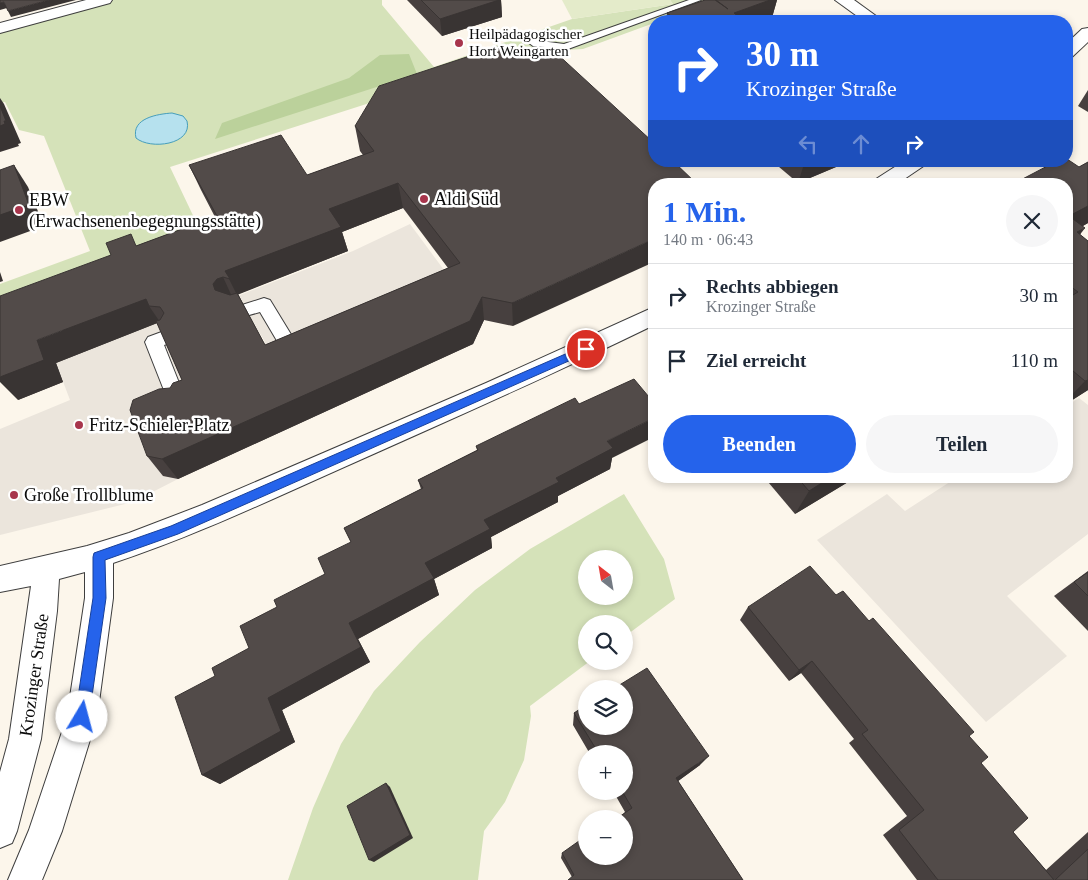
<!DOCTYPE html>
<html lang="de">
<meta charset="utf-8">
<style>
body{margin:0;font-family:Georgia,serif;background:#f6f6f7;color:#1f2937;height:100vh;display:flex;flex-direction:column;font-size:19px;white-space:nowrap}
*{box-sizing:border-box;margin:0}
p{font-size:16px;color:#747a83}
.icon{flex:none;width:28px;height:28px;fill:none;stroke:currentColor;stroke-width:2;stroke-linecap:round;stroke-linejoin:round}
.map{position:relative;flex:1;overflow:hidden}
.panel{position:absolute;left:648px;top:178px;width:425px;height:305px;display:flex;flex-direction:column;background:#fff;border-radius:20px;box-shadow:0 2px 8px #0003}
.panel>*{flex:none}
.hud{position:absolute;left:648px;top:15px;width:425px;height:152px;border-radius:20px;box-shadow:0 2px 8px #0003;background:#2563eb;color:#fff;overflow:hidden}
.needle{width:32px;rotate:329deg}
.fabs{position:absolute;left:578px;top:550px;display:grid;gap:10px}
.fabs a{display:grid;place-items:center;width:55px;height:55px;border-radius:50%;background:#fff;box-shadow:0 2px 8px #0003;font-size:25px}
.pin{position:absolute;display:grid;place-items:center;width:42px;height:42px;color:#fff;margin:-21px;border:2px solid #fff;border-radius:50%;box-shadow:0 1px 5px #0007}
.me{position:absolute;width:55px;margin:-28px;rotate:8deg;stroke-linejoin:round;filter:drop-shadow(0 0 4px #0008)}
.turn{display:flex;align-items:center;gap:18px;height:105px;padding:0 15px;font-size:22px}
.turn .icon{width:65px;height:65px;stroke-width:2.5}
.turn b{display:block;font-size:35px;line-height:42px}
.lanes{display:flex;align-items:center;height:48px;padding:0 15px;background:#0003;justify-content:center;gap:25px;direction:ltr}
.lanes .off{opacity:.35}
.round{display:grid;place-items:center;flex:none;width:52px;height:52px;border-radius:26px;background:#f6f6f7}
.overview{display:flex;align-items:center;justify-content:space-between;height:85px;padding:0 15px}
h1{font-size:30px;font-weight:600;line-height:38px;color:#2563eb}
.button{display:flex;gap:10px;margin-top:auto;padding:10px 15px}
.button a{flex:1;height:58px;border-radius:30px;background:#2563eb;color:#fff;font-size:20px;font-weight:600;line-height:58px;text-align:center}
.button a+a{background:#f6f6f7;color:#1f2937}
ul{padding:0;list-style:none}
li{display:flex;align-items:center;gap:15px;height:65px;padding:0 15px;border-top:1px solid #e0e1e3}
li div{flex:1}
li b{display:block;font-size:19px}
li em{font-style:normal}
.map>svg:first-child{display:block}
.green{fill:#d5e2b9;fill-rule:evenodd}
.forest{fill:#bbd19b}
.pitch{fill:#e4ebca}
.plaza{fill:#ebe5dc}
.water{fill:#b6e1ee;stroke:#469ebb}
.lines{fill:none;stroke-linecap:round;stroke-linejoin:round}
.service-casing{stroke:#3e3e3e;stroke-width:2}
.pedestrian-casing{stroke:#3e3e3e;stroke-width:2}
.minor-casing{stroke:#3e3e3e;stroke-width:2}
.service{fill:#fff;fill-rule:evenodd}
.pedestrian{fill:#fff;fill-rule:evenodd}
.minor{fill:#fff;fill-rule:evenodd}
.wall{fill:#47403f;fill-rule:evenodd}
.shaded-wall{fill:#393433}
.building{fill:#524b49;stroke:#393433;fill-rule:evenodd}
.route{fill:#2563eb;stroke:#184099}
.poi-dot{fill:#a8354c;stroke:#fff;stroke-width:2}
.labels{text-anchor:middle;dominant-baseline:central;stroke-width:5;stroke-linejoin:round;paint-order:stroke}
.far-poi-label{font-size:15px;fill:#0b0b0b;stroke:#fff;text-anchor:start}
.poi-label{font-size:18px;fill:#0b0b0b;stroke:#fff;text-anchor:start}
.street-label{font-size:18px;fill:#0b0b0b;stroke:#fff}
</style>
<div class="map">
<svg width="1088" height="880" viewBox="0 0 1088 880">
<rect width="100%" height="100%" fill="#fcf6eb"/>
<g class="green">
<polygon points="112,0 382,0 382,5 434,67 572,19 673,4 670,0 716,0 658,21 654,21 654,23 583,49 529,52 170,167 199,228 0,303 0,284 90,251 44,136 19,130 5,102 0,103 0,31"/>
<path d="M624 494 664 559 675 599 624 637V624H586V661H590L530 706 531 716 524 760 505 802 484 831 478 880H288L313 808 341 744 374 691 420 642 475 590 530 549ZM586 559H624V596H586Z"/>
</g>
<polygon class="forest" points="409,54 417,74 215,139 222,123 349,78 380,55"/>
<polygon class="pitch" points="562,0 670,0 673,4 572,19"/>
<g class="plaza">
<polygon points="410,224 458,289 267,371 254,347 265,342 253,322 243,326 235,297 353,251"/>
<polygon points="160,322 196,402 178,479 133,502 0,535 0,429 70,400 56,363"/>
<polygon points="1079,398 1088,405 1088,534 1007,596 1067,656 986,722 817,540 887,494 905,511 959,476 1066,476 1066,406"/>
</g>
<path class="water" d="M172 113 183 116 187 121C193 145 150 150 136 138 131 118 158 114 172 113Z"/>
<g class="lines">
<defs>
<g id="service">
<polygon points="689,0 701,0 568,49 533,46 529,43 533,40 564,44"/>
<polygon points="1066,101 1072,103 1072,107 1066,107"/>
</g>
<g id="pedestrian">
<polygon points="264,298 270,300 295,341 298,346 295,351 289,353 283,351 260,312 242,317 229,313 227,309 229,305 235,303 242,305"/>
<polygon points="167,330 173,332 176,337 173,342 164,345 187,403 184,408 178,410 172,408 169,403 145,342 148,337"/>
</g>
<g id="minor">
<polygon points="86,0 112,0 110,3 0,33 0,23"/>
<polygon points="835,0 854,0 883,21 864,21"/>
<polygon points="1088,28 1088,42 1072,57 1066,58 1066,44 1082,29"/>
<polygon points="904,161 927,161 925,165 897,184 873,184 876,179"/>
<path d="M654 307V325C554 374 452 419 351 464 272 499 195 536 113 563V598L97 717 62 831 42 880H8L29 830 67 717 85 598V572L59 579 57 611 41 739 17 831 12 843 0 848V772L9 739 31 586 0 592V566L87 546 129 533 202 505 486 383Z"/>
</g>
</defs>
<use href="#service" class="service-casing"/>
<use href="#pedestrian" class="pedestrian-casing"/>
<use href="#minor" class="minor-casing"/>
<use href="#service" class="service"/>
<use href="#pedestrian" class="pedestrian"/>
<use href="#minor" class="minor"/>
</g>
<g class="wall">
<polygon points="407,0 501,0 502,17 442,36"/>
<polygon points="705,0 777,0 771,21 666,21 667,13"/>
<path d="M523 50 513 326 484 320 473 344 178 479 163 476 147 456 170 388 182 380 157 323 56 363 63 382 18 400 111 255 215 217 201 190 189 165 307 175 363 155 360 151 355 126ZM403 208 448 268 265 345 238 294 348 251 342 232Z"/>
<polygon points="1088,90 1088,112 1078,106"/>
<polygon points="772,161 838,161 836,167 798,183"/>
<polygon points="1088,162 1088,223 1083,226 1080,235 1088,241 1088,390 1066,404 1066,184 1057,164 1079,167"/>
<polygon points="476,446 612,458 610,469 558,496 558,502 491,537 492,548 434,579 439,595 358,639 370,662 282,710 295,742 220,784 202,775 215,676 249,648 277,607 325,574 351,542 344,528 421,489 418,480 477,450"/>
<polygon points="763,476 858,476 795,514"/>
<polygon points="898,476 913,476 904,482"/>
<polygon points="1088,571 1088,631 1054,596"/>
<polygon points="836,595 969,736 1013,832 1046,870 1088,832 1088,880 917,880 883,835 907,816 849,743 854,739 801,673 789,681 740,620 748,607"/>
<polygon points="574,713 700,765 678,781 743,880 572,877 561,858 562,853 586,856 625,812 613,791 624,791 624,754 590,754 573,725"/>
</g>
<g class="shaded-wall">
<polygon points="49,0 76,0 11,17 8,11"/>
<polygon points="499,0 501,0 502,17 442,36 440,19"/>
<polygon points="770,0 777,0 771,21 730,21 734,13"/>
<polygon points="4,2 7,8 0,10 0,3"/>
<polygon points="0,98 4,104 21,143 18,144 19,146 0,152"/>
<polygon points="805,161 838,161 836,167 798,183"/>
<polygon points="14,165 28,187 44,226 0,242 0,215"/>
<polygon points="398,183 403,208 342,232 348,251 237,295 225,271 329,209"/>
<polygon points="1088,206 1088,223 1066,235 1069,216"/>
<polygon points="1085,228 1066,253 1077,232"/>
<polygon points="654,239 654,262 513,326 512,303"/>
<polygon points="0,272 3,281 0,282"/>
<polygon points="223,277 234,301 215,290 213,284 217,279"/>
<polygon points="482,297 484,320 473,344 178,479 162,459"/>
<polygon points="146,299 149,306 160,322 56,363 63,382 18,400 0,382 0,377 37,340"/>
<polygon points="1088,380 1088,390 1066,404 1066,401 1085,381"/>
<polygon points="654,418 654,437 612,458 610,469 558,496 558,502 491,537 492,548 434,579 439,595 358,639 370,662 282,710 295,742 220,784 202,775 268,698 349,623 425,563 484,520 556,478 607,441"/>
<polygon points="833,476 858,476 795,514 809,491"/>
<polygon points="908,476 913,476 904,482"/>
<polygon points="812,661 801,673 789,681 799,670"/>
<polygon points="709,756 700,765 670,787 676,778"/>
<polygon points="386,783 390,787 413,838 374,862 369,860"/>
</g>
<g class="building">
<polygon points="0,0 49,0 8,11 4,2 0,3"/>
<polygon points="421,0 499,0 440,19"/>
<polygon points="705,0 715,0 728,9 716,0 770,0 734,13 740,18 730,21 678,21 667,13"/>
<path d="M497 47 523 50 534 58 554 51 654 143V161H673L697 184H654V239L512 303 482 297 470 321 162 459 147 456 130 410 133 400 159 389 170 388 173 383 182 380 156 321 160 320 164 313 160 307 149 306 146 299 37 340 44 360 0 377V296L111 255 106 243 131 234 136 246 217 216 189 165 281 135 307 175 374 151 355 126 379 86ZM398 183 460 263 265 345 237 293 230 295 215 290 213 284 217 279 223 277 230 279 225 271 341 227 329 209Z"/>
<polygon points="0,106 6,121 4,121 5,124 0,126"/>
<polygon points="1066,159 1067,159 1079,167 1088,162 1088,206 1069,216 1085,228 1077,232 1088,241 1088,380 1085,381 1073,371 1066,375 1066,299 1078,292 1066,283 1066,184 1013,184 1055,162 1057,164 1063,161 1066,161"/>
<polygon points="14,165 29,205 0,215 0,170"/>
<polygon points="634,379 654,403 654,418 607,441 613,448 556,478 559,482 484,520 490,529 425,563 434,578 349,623 361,647 268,698 281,731 202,775 175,697 215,676 212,668 249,648 240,626 277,607 274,600 325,574 318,558 351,542 344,528 423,488 418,480 478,450 476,446 575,398 579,404"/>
<polygon points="796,476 833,476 809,491"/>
<polygon points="810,566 836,595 843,591 869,621 873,618 974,732 969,736 988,757 981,763 1028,818 1013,832 1054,880 938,880 899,830 924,810 862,734 868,730 812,661 799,670 748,607"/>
<polygon points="1088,572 1088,596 1074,582"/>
<polygon points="647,668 709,756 676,778 743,880 568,880 574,875 562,853 586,836 586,856 624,856 624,819 616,819 632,808 622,791 624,791 624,754 599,754 574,713 586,705 586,726 624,726 624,689 613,689"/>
<polygon points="386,783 410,835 369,860 347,806"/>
<polygon points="1088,849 1088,880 1055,880"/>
</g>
<polygon class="route" points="586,345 589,346 591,349 589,352 178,534 105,560 106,598 89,717 87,722 82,724 77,722 75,717 93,598 93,557 94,553 171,526"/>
<g class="poi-dot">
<circle cx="459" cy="43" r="5"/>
<circle cx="424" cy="199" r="5"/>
<circle cx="19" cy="210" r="5"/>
<circle cx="79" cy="425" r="5"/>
<circle cx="14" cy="495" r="5"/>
</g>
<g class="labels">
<g class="far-poi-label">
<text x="469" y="34">Heilpädagogischer<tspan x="469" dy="17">Hort Weingarten</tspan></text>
</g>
<g class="poi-label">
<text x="434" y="199">Aldi Süd</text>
<text x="29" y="200">EBW<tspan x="29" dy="21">(Erwachsenenbegegnungsstätte)</tspan></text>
<text x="89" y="425">Fritz-Schieler-Platz</text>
<text x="24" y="495">Große Trollblume</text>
</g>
<g class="street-label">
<text transform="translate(34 675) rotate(-82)">Krozinger Straße</text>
</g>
</g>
</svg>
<div class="fabs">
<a><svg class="needle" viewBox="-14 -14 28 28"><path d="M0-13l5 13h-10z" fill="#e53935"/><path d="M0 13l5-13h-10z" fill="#747a83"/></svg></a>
<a><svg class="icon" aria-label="search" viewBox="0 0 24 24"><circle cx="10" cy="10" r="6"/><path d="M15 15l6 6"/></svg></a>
<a><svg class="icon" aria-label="layers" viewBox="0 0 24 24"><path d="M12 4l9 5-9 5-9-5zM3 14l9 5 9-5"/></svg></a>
<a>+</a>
<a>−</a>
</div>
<div class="pin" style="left:586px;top:349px;background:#d93025"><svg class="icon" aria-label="arrive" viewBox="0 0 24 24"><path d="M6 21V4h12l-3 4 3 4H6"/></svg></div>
<svg class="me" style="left:82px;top:717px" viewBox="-20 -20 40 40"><circle r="19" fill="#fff"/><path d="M0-13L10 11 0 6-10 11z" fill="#2563eb"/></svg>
<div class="hud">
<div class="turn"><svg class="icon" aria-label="right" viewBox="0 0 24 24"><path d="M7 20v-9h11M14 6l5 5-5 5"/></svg><div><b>30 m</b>Krozinger Straße</div></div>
<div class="lanes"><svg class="icon off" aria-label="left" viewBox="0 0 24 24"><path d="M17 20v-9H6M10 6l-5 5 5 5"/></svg><svg class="icon off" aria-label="ahead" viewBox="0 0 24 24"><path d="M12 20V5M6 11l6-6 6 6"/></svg><svg class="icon" aria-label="right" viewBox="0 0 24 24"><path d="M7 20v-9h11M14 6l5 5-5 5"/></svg></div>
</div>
<section class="panel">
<div class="overview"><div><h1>1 Min.</h1><p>140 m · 06:43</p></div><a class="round"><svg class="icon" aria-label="close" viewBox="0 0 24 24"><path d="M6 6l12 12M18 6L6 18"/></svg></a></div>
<ul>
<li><svg class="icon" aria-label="right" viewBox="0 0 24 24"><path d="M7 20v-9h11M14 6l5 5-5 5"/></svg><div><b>Rechts abbiegen</b><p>Krozinger Straße</p></div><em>30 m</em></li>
<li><svg class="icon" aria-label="arrive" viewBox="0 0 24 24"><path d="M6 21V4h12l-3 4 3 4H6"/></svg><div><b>Ziel erreicht</b></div><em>110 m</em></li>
</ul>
<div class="button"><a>Beenden</a><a>Teilen</a></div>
</section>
</div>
